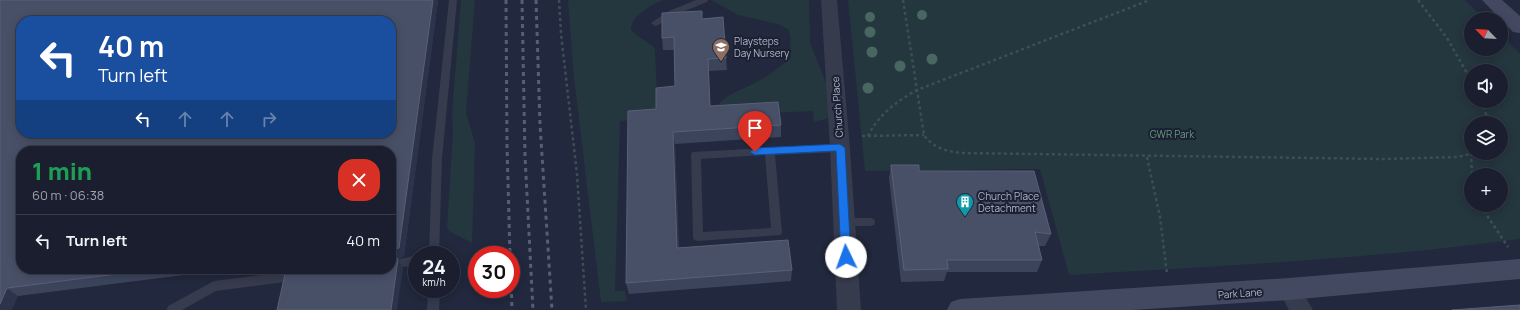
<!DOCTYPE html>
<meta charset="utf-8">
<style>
body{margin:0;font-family:Manrope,sans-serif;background:#272b3a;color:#f1f3f6;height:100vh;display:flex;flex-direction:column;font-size:15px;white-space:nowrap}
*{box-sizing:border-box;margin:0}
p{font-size:13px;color:#9fa2aa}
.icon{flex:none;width:22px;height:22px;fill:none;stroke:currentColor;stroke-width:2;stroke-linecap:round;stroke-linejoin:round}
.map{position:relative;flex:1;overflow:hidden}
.sheet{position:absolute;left:16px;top:146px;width:380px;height:128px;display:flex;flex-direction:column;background:#1a1e2e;border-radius:16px;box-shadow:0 2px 10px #0003,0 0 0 1px #383c4a}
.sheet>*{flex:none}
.hud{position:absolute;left:16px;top:16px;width:380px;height:122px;border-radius:16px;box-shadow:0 2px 10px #0003,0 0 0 1px #383c4a;background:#1a4fa0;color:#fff;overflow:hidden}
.needle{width:26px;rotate:295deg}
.buttons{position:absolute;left:1464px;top:12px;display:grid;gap:8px}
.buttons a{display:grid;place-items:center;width:44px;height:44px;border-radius:50%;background:#1a1e2e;box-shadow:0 2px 10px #0003,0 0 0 1px #383c4a;font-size:20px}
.speed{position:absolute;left:408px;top:246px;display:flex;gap:8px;font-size:20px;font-weight:700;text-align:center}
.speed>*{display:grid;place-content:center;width:52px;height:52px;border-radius:50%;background:#1a1e2e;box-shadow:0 2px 10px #0003,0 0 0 1px #383c4a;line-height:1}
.speed small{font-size:10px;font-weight:400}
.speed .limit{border:6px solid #d22;background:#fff;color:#111}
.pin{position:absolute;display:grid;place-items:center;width:34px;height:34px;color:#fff;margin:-41px -17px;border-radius:50% 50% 50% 0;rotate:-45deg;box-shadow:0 0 4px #0007}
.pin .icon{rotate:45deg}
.me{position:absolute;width:44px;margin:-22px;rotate:357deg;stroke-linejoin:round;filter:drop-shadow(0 0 3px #0008)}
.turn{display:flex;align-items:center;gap:14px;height:84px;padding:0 16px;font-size:18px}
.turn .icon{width:52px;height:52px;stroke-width:2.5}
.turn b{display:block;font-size:28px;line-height:34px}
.lanes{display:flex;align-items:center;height:38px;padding:0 16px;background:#0003;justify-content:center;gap:20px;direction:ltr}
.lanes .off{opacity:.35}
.round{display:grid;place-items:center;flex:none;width:42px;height:42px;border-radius:16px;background:#272b3a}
.summary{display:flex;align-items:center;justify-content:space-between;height:68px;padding:0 16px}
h1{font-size:24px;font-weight:800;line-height:30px;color:#1e9e55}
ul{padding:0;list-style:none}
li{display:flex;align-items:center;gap:12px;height:52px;padding:0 16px;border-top:1px solid #383c4a}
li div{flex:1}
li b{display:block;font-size:15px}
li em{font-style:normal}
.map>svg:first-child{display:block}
.green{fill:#24363e;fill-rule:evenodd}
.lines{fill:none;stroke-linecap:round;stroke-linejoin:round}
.path{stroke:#3c4f56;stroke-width:2.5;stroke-dasharray:3 3;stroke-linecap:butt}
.lane{fill:#363b4d;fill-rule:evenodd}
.street{fill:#363b4d;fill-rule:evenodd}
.secondary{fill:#434961;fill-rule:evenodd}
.rail{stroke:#575e75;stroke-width:3;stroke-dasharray:4 4;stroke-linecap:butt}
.tree{fill:#486760}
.wall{fill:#3c445c}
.shaded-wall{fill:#2c334b}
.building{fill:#485068;stroke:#596077;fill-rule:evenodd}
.route{fill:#1a73e8;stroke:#114b97}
.labels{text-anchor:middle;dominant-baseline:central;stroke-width:4;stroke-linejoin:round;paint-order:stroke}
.poi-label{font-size:10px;fill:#b1b6c9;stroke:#1b2032;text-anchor:start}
.street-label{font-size:10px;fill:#b1b6c9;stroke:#1b2032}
.park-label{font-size:10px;fill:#679b7d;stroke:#1b2032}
</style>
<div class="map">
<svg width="1520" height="310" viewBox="0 0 1520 310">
<rect width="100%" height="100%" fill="#22283d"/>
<g class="green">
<polygon points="461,0 475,0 466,113 475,143 472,243 449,231 447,227 453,132 452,113"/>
<path d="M568 0H664C651 5 632 15 631 29 637 38 648 40 655 49L658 119 620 121 615 291H625L627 301 601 302 574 78Z"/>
<path d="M711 0H809L810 43 833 100 830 115 826 119 814 122 813 111 711 116C721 93 740 92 760 80 771 74 781 66 791 58L790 35 788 29 778 24 738 15Z"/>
<path d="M848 0H1465L1484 19H1471V49H1501V35L1520 54V239C1371 259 1220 266 1069 275L1040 169 865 171ZM1471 71H1501V101H1471ZM1471 123H1501V153H1471ZM1471 175H1501V205H1471Z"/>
</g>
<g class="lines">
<g class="path">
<polyline points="559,0 561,34 577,174 586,310"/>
<path d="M903 0 924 135C933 148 946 151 961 153L1384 159 1458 157 1473 153"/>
<polyline points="1418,0 1447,38 1471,80"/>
<polyline points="1481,101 1486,114 1487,123"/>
<polyline points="862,136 924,135"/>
<path d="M868 136C878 115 897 101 917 90L1150 0"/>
<polyline points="1471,153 1472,175"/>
<polyline points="1147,157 1160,217 1167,274"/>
<polyline points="1482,205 1486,214 1508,247"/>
</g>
<g class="lane">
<polygon points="449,0 457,0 442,159 439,255 429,255 432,159"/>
<polygon points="696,0 708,0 707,2 675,15 658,25 655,26 651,23 669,11"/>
<path d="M840 144 844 145 845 148 844 151 840 152 775 155 782 232 781 235 698 241 694 240 693 237 691 155 692 152ZM765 155 771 228 703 232 701 159Z"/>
<polygon points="844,218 870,218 874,219 875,222 874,225 870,226 844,226 840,225 839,222 840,219"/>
<polygon points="417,255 417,265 404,267 400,265 398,262 400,259"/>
<polygon points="293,271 297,273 299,276 297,279 293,281 216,291 182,310 166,310 168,306 214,281"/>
<polygon points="428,289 440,289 439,310 427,310"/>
</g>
<g class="street">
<polygon points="821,0 837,0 850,148 861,310 837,310 830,148"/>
<polygon points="1289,279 1297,282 1313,310 1289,310 1278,289 1281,282"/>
</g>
<g class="secondary">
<polygon points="1482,0 1502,0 1520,16 1520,33 1513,32"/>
<polygon points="1520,259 1520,279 1289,300 1132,310 947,310 951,302 960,299 1289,278"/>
</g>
<g class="rail">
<polyline points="506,0 507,146 510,255"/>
<polyline points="522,0 525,156 533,310"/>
<polyline points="536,0 540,124 552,310"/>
<polyline points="511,278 512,310"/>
</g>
</g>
<g class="tree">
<circle cx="922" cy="15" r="5"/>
<circle cx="870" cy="17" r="5"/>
<circle cx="870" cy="32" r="5.5"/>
<circle cx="872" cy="52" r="5.5"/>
<circle cx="932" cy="59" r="5.5"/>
<circle cx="900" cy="66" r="5.5"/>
<circle cx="868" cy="88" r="5.5"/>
</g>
<g class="wall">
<polygon points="0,0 438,0 404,256 400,258 398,260 403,268 291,272 391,151 21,269 231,269 18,296 0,310"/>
<polygon points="702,19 726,58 727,70 708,71 710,106 781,125 781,137 675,144 679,248 792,270 791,281 629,294 626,283 656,109 675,86 674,50 663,50 662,38"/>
<polygon points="891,165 1051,234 1045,246 1039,246 1042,260 1037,272 947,272 944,281 901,282 889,178"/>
</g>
<g class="shaded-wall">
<polygon points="433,0 438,0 404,256 400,258 398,260 403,268 397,310 391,310 394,257 392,253"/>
<polygon points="673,132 675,144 679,260 677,248"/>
<polygon points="7,288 18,296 12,310 0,310 0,304"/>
</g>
<g class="building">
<path d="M0 0H433L399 248 395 249 392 253 394 257 398 259 391 310H277L285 274 291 272 293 269H391V151H21V269H156L7 288 0 304ZM21 21H391V133H21Z"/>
<polygon points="702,11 702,19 723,17 726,58 708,59 710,106 778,102 781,125 673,132 677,248 788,240 792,270 626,283 628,111 656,109 656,88 675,86 674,37 662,38 662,13"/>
<polygon points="891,165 919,165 919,171 1034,171 1051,234 1035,232 1042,260 947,260 948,269 904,270"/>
<polygon points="1520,305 1520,310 1452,310"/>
</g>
<polygon class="route" points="840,144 845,148 851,257 850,260 846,262 843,260 841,257 836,151 755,155 750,152 755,148"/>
<defs>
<symbol id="school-pin" viewBox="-11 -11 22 30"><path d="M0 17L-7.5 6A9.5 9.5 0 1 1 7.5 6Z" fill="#8d6e63" stroke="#1b2032"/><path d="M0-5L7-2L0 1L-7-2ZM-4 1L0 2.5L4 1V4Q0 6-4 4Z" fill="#fff"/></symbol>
<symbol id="building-pin" viewBox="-11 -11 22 30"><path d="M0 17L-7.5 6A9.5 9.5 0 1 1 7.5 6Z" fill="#0f9aa8" stroke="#1b2032"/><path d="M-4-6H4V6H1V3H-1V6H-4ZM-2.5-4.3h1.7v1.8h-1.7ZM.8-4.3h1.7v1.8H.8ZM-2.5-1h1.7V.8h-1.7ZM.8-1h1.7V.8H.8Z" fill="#fff"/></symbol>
</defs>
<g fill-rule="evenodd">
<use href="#school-pin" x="711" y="37" width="20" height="27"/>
<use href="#building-pin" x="955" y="192" width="20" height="27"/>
</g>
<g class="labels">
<g class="poi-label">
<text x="734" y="41">Playsteps<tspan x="734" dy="12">Day Nursery</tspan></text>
<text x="978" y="196">Church Place<tspan x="978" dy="12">Detachment</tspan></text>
</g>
<g class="street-label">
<text transform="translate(837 107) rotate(-94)">Church Place</text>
<text transform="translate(1240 293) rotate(-4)">Park Lane</text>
</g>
<g class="park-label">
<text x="1172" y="134">GWR Park</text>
</g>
</g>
</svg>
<div class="buttons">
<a><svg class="needle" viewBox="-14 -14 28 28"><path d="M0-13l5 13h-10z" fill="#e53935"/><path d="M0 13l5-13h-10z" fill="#9fa2aa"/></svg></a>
<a><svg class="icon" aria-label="sound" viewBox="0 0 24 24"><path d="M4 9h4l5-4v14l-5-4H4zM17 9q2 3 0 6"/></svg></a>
<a><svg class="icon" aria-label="layers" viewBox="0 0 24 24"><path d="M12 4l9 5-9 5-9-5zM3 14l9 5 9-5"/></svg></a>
<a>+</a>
</div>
<div class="speed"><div>24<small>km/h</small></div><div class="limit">30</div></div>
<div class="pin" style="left:755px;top:152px;background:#d93025"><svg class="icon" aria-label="arrive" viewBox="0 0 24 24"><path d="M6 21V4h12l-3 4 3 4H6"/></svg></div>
<svg class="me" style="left:846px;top:257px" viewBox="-20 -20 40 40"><circle r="19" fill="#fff"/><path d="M0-13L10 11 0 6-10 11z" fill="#1a73e8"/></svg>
<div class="hud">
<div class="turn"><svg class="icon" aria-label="left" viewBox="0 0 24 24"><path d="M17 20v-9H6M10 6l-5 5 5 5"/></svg><div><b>40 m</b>Turn left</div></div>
<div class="lanes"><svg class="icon" aria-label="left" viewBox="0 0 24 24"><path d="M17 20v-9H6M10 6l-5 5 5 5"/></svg><svg class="icon off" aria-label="ahead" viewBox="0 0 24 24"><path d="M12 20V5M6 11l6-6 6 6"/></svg><svg class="icon off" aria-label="ahead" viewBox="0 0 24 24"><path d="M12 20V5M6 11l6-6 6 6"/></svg><svg class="icon off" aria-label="right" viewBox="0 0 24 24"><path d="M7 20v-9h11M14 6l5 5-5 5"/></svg></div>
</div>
<section class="sheet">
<div class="summary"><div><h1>1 min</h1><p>60 m · 06:38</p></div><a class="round" style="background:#d93025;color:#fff"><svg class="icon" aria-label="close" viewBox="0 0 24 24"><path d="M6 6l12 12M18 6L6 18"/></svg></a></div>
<ul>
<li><svg class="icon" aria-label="left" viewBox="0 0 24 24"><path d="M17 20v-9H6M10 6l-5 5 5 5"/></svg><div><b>Turn left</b></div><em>40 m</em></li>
</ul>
</section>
</div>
